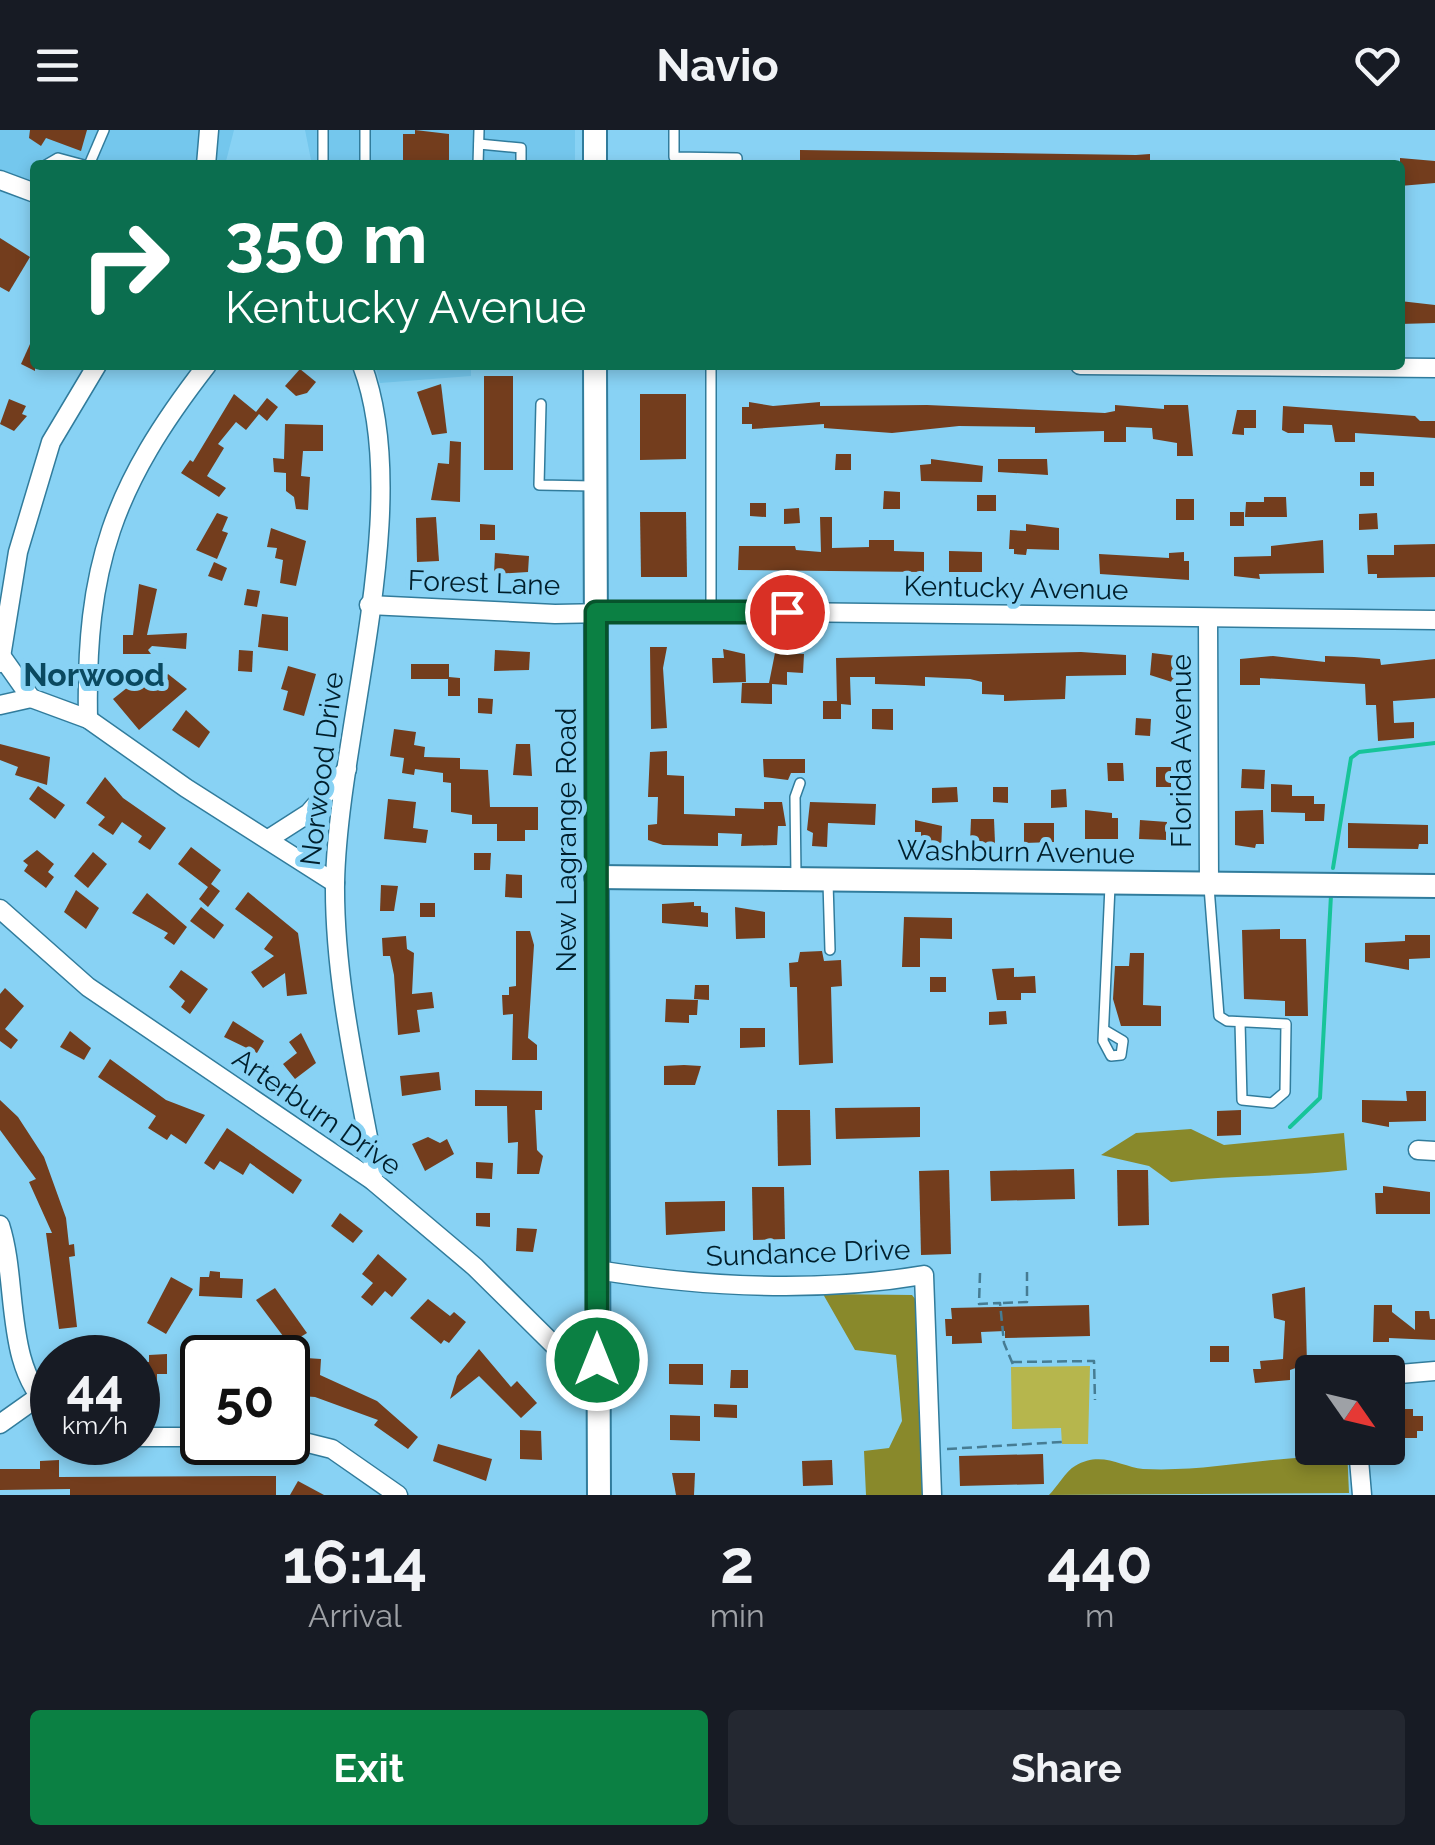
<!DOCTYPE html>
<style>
body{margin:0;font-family:Raleway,sans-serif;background:#242831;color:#f1f3f6;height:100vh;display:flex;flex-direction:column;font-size:38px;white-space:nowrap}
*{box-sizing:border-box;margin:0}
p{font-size:32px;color:#9ea1a6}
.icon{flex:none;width:55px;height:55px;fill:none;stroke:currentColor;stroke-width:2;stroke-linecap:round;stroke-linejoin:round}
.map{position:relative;height:1365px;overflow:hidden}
.drawer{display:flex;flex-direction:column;background:#171b24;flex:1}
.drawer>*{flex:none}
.guide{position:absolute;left:30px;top:30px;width:1375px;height:210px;border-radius:10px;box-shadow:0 5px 15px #0003;background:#0b6e4f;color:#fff;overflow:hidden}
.needle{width:65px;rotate:124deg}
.tools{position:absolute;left:1295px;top:1225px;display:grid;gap:20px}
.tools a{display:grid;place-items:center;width:110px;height:110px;border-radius:10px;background:#171b24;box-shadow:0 5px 15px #0003;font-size:50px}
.speed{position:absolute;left:30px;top:1205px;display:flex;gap:20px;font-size:50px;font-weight:700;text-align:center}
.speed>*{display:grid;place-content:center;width:130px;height:130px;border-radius:50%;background:#171b24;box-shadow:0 5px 15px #0003;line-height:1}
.speed small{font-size:25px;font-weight:400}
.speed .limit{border:5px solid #111;border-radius:15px;background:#fff;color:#111}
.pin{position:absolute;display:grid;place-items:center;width:85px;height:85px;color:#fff;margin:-42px;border:5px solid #fff;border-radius:50%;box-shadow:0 2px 10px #0007}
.me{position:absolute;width:110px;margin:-55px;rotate:0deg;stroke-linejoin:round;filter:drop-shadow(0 0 8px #0008)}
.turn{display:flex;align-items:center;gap:35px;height:210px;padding:0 30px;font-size:45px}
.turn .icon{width:130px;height:130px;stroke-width:2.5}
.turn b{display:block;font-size:70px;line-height:85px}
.eta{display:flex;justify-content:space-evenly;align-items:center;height:170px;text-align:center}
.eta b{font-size:60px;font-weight:700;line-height:70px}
.button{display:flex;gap:20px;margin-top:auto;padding:20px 30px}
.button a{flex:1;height:115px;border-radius:10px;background:#0b8043;color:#fff;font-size:40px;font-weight:700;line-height:115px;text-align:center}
.button a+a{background:#242831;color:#f1f3f6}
header{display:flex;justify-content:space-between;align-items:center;height:130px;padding:0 30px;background:#171b24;font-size:45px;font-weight:700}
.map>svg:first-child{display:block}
.built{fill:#74c7ed}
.green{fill:#b6b64d}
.forest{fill:#89892b}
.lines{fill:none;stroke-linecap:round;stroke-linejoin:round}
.stream{stroke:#17c499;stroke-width:4}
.building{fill:#733d1d}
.lane-casing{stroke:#317c9c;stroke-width:12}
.street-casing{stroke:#317c9c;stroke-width:21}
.secondary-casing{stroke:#317c9c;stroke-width:26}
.path{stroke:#467c93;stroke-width:2.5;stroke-dasharray:10 5;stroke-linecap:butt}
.lane{stroke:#fff;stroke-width:9}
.street{stroke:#fff;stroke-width:18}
.secondary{stroke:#fff;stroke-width:22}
.route-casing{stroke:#07532c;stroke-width:25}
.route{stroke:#0b8043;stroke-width:18}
.labels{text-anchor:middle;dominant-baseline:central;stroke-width:10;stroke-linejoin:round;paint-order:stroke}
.street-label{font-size:28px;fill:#001f2c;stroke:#88d2f4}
.quarter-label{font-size:32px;font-weight:bold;fill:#0a4960;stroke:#88d2f4}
</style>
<header><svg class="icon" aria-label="menu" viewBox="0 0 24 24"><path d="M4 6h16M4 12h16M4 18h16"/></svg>Navio<svg class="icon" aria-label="heart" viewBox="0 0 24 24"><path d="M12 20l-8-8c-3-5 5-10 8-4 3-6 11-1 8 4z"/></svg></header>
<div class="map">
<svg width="1435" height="1365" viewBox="0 0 1435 1365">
<rect width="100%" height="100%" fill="#88d2f4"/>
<g class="built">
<polygon points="0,0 234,0 225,35 35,35 35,54 0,42"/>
<polygon points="305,0 575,0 575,35 312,35"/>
<polygon points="375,235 471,235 471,246 380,253"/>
</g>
<polygon class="green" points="1090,1236 1088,1314 1062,1314 1061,1298 1012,1299 1011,1237"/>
<g class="forest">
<path d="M1191 999 1224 1015 1344 1003 1347 1040C1288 1047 1230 1045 1171 1052L1149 1036 1101 1025 1136 1003Z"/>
<polygon points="823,1164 912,1165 920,1175 924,1365 866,1365 864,1321 889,1318 902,1291 896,1225 855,1220"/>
<path d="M1318 1318H1347L1349 1363 1049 1365C1057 1357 1066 1341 1075 1336 1101 1320 1122 1337 1143 1339 1203 1342 1256 1329 1315 1327Z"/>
</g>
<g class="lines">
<g class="stream">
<polyline points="1333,738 1351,628 1359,622 1435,613"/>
<polyline points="1290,997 1320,968 1331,765"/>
</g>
</g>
<g class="building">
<polygon points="30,0 87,0 81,21 46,8 41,16 29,8"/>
<polygon points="415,0 449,4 449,35 403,35 403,4 415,4"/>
<polygon points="800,20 1136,25 1150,24 1150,35 800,35"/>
<polygon points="1400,28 1435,31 1435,53 1400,56"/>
<polygon points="0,108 30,127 9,162 0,157"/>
<polygon points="1400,171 1435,175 1435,193 1400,194"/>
<polygon points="35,203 35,241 21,234"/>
<polygon points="300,239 316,252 307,263 296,266 285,256"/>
<rect x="484" y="246" width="29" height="94"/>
<polygon points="441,254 447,303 432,305 417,262"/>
<polygon points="234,264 256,282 267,268 278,277 267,291 259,284 246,300 236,292 218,314 224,318 207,346 226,358 219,367 181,343 190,330 193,332"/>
<polygon points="640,264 686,264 686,329 640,330"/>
<polygon points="9,269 26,276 22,284 27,286 14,301 0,294"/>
<polygon points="749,272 773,276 820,272 820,276 927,275 1105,283 1115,281 1115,275 1164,279 1164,275 1188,275 1193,326 1177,326 1177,313 1153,309 1152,298 1126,297 1126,312 1104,312 1104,301 1035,303 1035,297 959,296 892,303 824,298 824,294 752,299 752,294 742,294 742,277 749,277"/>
<polygon points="1283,276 1415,286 1420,291 1435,291 1435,308 1355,303 1355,312 1335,312 1332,295 1304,294 1304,303 1288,303 1282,300"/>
<polygon points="1237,280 1256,280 1256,298 1244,298 1244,305 1232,304"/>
<polygon points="285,294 323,295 323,321 303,321 301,346 310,347 308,380 296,379 294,367 286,361 286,343 274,342 273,328 284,329"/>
<polygon points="450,311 461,312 460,372 431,370 438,333 449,334"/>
<polygon points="836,324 851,324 851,340 835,340"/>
<polygon points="931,329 983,336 982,352 921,351 920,335 931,334"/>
<polygon points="998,329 1047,329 1048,345 998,342"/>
<rect x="1360" y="342" width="14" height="14"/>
<polygon points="884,361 900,362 900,379 883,379"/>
<rect x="977" y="365" width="19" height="16"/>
<polygon points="1264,367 1286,367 1287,387 1245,387 1246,372 1264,372"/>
<rect x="1176" y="369" width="18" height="21"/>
<polygon points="750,373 766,373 766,387 750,386"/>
<polygon points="799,378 800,393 784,394 784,379"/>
<polygon points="640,382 686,382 687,447 641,447"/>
<rect x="1230" y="382" width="14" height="14"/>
<polygon points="217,383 228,387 222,401 228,403 217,429 196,420"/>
<polygon points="1377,383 1378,399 1359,400 1359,384"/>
<polygon points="436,387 439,431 417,432 416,388"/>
<polygon points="820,387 832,387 832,418 869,417 869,410 894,410 894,421 924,422 924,442 738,440 739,416 795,416 796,420 821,422"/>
<polygon points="480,394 495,395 495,410 480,410"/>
<polygon points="1026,394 1059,398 1059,420 1027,419 1026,425 1014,424 1014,419 1009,419 1010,400 1026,401"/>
<polygon points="271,398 306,411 296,456 280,453 283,430 275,428 277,418 267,417"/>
<polygon points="1323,410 1324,443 1259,444 1260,449 1234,446 1234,427 1271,426 1271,416"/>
<polygon points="1435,414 1435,447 1377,448 1377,444 1368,444 1367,425 1394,425 1394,415"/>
<polygon points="949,421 982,422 982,442 949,442"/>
<polygon points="1184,422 1184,431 1189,431 1189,450 1100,444 1099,424 1169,428 1169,423"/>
<polygon points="495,423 529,426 528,442 494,444"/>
<polygon points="214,432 227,438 222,451 208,446"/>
<polygon points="139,454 157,459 147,505 187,503 186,519 152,516 148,520 151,524 123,524 123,505 133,505"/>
<polygon points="247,459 260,461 257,477 244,475"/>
<polygon points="262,484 288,487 288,521 258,517"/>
<polygon points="650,517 667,517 663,538 667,598 651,599"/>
<polygon points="723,519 745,524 746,552 713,553 712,528 724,528"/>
<polygon points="239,520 253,521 252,542 238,541"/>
<polygon points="495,520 530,522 529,540 494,541"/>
<polygon points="1081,522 1126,525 1126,545 1066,546 1065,569 1004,571 1004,565 982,564 982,552 970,549 925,547 925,556 905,555 875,554 875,547 850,547 851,575 841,574 841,589 823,589 823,571 837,571 836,528"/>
<polygon points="775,523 804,524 803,543 787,542 787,555 772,554 772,574 741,573 742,553 769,553"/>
<polygon points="1152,523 1185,527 1184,546 1175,546 1175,553 1150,545"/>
<polygon points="1273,526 1325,532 1325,526 1354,527 1380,529 1381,535 1435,529 1435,568 1393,571 1394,593 1414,592 1414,608 1378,611 1376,575 1366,575 1365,554 1260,548 1260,555 1240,555 1240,529"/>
<polygon points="411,534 449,534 449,547 460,548 460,566 448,566 448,549 411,549"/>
<polygon points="288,536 316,544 304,586 283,580 288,561 281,559"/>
<polygon points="168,544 187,559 139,600 113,569 143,545 151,546 151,558"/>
<polygon points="478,568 493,569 492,584 478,583"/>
<polygon points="872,579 893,579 893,600 872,599"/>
<polygon points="186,580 210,602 199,618 172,600"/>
<polygon points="1136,588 1151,589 1150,606 1135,605"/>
<polygon points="394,599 416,602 414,615 425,617 424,627 460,628 460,639 488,640 490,677 538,677 538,700 525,700 525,711 497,711 497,694 472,694 472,685 451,682 451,653 443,652 443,643 415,639 414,645 402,643 404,628 390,626"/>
<polygon points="0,614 50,627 47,655 15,645 18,637 0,630"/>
<polygon points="516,614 530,614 532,646 513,645"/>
<polygon points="667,621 667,645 684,646 684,684 735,686 735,678 764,679 764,672 782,672 786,696 778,696 777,715 741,716 742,704 718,703 718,716 663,715 648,710 648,695 657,694 658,667 648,667 650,622"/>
<polygon points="763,629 805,629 805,643 791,643 788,650 764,647"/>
<polygon points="1107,633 1123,633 1124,651 1108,651"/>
<rect x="1156" y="637" width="15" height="20"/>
<polygon points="1242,639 1265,640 1264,659 1241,658"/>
<polygon points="105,647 123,668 166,698 150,720 138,712 142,706 122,692 113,705 98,695 105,687 86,673"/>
<polygon points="1271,654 1292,655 1292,666 1314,666 1314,674 1325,674 1324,691 1305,691 1305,683 1271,682"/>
<polygon points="38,656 65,675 55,689 29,669"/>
<polygon points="957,657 958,672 932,673 932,658"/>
<polygon points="993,657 1008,657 1008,673 993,672"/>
<polygon points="1066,659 1067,677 1051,678 1051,660"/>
<polygon points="388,669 416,672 413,698 428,700 426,713 384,709"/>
<polygon points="810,672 876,674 875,695 828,693 827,717 812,716 813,703 807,700"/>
<polygon points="1085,680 1112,683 1112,688 1118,688 1118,709 1085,709"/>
<polygon points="1263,680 1264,714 1256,714 1255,718 1235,715 1235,681"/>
<polygon points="971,689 994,689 995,713 970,713"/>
<polygon points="915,690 942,696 941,723 921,721 921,702 915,702"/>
<polygon points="1140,690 1167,692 1166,710 1139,709"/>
<polygon points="1024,693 1054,693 1054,712 1024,713"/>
<polygon points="1348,693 1428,695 1428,714 1419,714 1418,719 1348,718"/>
<polygon points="191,717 221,740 211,754 220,761 208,777 199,769 208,757 178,734"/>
<polygon points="37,720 54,734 48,742 54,747 46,758 24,741 28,735 23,731"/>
<polygon points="93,722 107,734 88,758 74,746"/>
<polygon points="474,723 491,723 490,740 474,740"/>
<polygon points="506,744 522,745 522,768 505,767"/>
<polygon points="381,755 398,756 394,781 380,781"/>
<polygon points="76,760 99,778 86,799 64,782"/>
<polygon points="248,762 298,803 307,864 287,866 285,843 263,858 251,842 274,826 264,819 273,807 235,779"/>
<polygon points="147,763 187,797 174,815 164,808 168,803 132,783"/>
<polygon points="694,772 694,776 701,776 701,782 708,783 708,797 662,793 662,774"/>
<rect x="420" y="773" width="15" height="14"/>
<polygon points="201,777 224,795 214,809 190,791"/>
<polygon points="735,777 765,782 765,808 736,809"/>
<polygon points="904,787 952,788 952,809 920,808 920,837 902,837"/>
<polygon points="1280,799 1280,809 1306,809 1308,886 1285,886 1285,871 1244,869 1242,800"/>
<polygon points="516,801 530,801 534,815 528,908 537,915 537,930 512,930 513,884 503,885 502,865 509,865 509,857 516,856"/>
<polygon points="1405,805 1430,805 1430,828 1409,829 1409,840 1365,832 1365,813 1405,811"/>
<polygon points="406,806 407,819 414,823 412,864 432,862 434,878 417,880 420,902 398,905 394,845 390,826 383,826 382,808"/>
<polygon points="822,821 824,831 841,830 842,856 831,857 833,933 799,935 797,857 790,857 789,833 798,832 800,822"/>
<polygon points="1130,823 1144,823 1143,875 1161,876 1161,896 1121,896 1113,869 1115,836 1129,836"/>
<polygon points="1014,838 1014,847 1035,846 1036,863 1021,863 1021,870 997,870 992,839"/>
<polygon points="181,840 208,859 190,884 181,877 185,871 169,857"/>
<rect x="930" y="847" width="16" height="15"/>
<polygon points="695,855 709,855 709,870 694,869"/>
<polygon points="5,858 24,876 5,899 18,910 11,919 0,911 0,864"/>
<polygon points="666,869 698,870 697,885 689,885 689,893 665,892"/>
<polygon points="1006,881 1007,894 989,895 989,882"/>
<polygon points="233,891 264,911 257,923 224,907"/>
<polygon points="740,898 765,898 765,917 740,918"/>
<polygon points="70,901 91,918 84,930 60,917"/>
<polygon points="301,903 316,933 295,949 283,934 297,923 289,912"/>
<polygon points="110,929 166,970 205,985 186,1014 171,1004 167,1010 148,998 156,986 98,947"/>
<polygon points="684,935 701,936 695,955 664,955 664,936"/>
<polygon points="439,942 441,960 402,966 400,946"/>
<polygon points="475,960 542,961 542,980 535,980 537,1020 543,1026 539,1044 517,1044 518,1012 508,1013 507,976 475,976"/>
<polygon points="1406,961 1426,961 1426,991 1389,992 1389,997 1362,992 1362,970 1407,971"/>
<polygon points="0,970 18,987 44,1027 66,1088 69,1115 74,1114 75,1126 69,1127 77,1197 59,1199 46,1103 52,1103 29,1052 36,1049 0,1000"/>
<polygon points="920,977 920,1007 836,1009 835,978"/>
<polygon points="777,980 810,980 811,1035 778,1036"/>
<polygon points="1241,980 1241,1005 1217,1006 1217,981"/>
<polygon points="227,998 302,1050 293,1064 250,1033 243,1045 220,1031 214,1040 204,1033"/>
<polygon points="428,1007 440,1013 447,1009 454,1024 425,1041 412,1014"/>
<polygon points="476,1032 493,1033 492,1049 476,1048"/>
<polygon points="1074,1039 1075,1069 991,1071 990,1041"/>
<polygon points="949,1040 951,1124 921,1125 919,1041"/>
<polygon points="1117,1040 1148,1040 1149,1095 1118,1096"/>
<polygon points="1383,1056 1430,1062 1430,1084 1376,1084 1375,1063 1383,1063"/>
<polygon points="752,1057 784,1057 785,1109 753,1110"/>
<polygon points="725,1071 725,1101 666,1105 665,1072"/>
<polygon points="340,1083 363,1101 353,1113 331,1096"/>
<polygon points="476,1083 490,1083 490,1097 476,1096"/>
<polygon points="517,1098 537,1099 533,1122 516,1121"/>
<polygon points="378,1124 407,1149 392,1167 385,1161 372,1176 361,1167 373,1153 362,1144"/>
<polygon points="210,1141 220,1142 220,1148 243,1149 242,1168 199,1166 200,1147 209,1147"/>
<polygon points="171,1147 193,1159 166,1204 147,1193"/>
<polygon points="1305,1157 1307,1234 1290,1240 1290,1250 1255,1253 1253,1239 1261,1239 1260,1231 1283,1229 1285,1191 1274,1188 1272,1164"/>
<polygon points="275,1158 307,1203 289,1214 256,1170"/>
<polygon points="428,1169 450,1186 454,1182 466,1192 449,1213 444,1210 441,1214 410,1188"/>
<polygon points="1089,1175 1090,1206 1005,1208 1005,1201 981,1202 982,1213 952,1214 952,1206 946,1206 945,1189 952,1189 951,1178"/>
<polygon points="1374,1175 1392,1175 1392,1182 1415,1200 1415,1181 1429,1181 1430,1189 1435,1189 1435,1210 1389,1208 1389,1212 1373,1212"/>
<polygon points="78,1208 81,1228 67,1228 62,1218"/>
<rect x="1210" y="1216" width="19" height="16"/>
<polygon points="479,1219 511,1257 517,1251 537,1273 521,1288 479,1246 450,1269 457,1246"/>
<polygon points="167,1224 167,1244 157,1244 157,1266 138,1266 138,1232 149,1232 149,1225"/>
<polygon points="306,1228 321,1229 320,1245 377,1271 418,1307 408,1319 374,1295 378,1290 315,1267 288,1265 288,1236 305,1237"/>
<polygon points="669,1234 703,1234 703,1255 669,1254"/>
<polygon points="731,1240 748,1240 748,1258 730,1258"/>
<polygon points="714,1274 737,1275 737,1288 714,1287"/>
<polygon points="1395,1279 1413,1279 1413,1286 1423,1286 1423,1301 1417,1301 1417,1308 1395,1308"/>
<polygon points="670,1285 700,1286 700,1311 670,1310"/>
<polygon points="520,1300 541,1301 542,1330 520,1329"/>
<polygon points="438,1314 492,1329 486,1351 433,1331"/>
<polygon points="1043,1324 1044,1354 960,1356 959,1326"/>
<polygon points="59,1330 59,1347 276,1346 276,1365 70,1365 70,1359 0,1360 0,1339 40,1339 40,1331"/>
<polygon points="832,1330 833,1355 803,1356 802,1331"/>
<polygon points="672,1343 695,1343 694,1365 676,1365"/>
<polygon points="298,1351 324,1365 290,1365"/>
</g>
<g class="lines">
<defs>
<g id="lane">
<polyline points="323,0 323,35"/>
<polyline points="365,0 365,35"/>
<polyline points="674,0 674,27 737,28 737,35"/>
<polyline points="479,14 521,18 521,35"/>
<polyline points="46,35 58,28 84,35"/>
<polyline points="89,35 104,0"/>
<polyline points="478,35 479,0"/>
<polyline points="541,274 539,355 593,356"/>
<polyline points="711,481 711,235"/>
<polyline points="796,747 795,667 800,653"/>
<polyline points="828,752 830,820"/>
<polyline points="1209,757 1219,886 1227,891 1286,894 1285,962 1272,973 1242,970 1240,892"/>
<polyline points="1106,901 1123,911 1121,925 1111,926 1103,911 1110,756"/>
</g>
<g id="street">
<polyline points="206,35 209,0"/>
<polyline points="0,50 35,63"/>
<path d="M362 235C415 376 338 602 335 753 334 848 357 946 374 1039L372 1050"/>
<polyline points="1080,235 1435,238"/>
<polyline points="369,475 555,484 711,481 1435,490"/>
<polyline points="1208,488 1209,754"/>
<polyline points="2,527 31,568 88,589 186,658 335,753"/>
<polyline points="0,533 18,422 51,312 97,235"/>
<polyline points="0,575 31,568"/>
<path d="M88 589C85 436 113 356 207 235"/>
<polyline points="270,708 309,683 347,639"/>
<polyline points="0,779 88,857 372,1050 475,1137 560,1221 597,1230"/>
<polyline points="1418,1020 1435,1021"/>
<path d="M0 1095C19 1154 3 1236 52 1280"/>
<path d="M597 1140C703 1157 818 1163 924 1145L932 1365"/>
<polyline points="221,1222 221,1228"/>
<polyline points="1388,1245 1435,1241"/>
<polyline points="0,1294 38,1267"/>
<polyline points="138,1307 202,1307"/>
<polyline points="288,1308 332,1319 398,1365"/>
<polyline points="1358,1318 1362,1365"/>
</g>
<g id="secondary">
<polyline points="595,35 595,0"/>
<polyline points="595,235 599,1365"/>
<polyline points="596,747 1435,756"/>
</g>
</defs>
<use href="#lane" class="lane-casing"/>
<use href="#street" class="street-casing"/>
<use href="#secondary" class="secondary-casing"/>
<g class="path">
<polyline points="980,1143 979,1174 1000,1173 1004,1213 1014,1237"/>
<polyline points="1003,1173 1027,1172 1027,1142"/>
<polyline points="1012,1232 1094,1231 1095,1270"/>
<polyline points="947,1319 1062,1312"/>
</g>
<use href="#lane" class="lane"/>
<use href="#street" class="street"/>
<use href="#secondary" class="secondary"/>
</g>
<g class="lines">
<defs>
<polyline id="route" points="597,1230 596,482 787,482"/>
</defs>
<use href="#route" class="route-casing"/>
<use href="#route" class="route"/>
</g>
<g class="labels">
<g class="street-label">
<text transform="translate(484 453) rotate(2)">Forest Lane</text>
<text transform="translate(1016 458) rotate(1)">Kentucky Avenue</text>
<text transform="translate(1181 621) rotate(-90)">Florida Avenue</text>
<text transform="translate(322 639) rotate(-83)">Norwood Drive</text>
<text transform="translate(566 710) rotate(-90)">New Lagrange Road</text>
<text transform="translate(1016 722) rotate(1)">Washburn Avenue</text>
<text transform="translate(317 982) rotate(35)">Arterburn Drive</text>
<text transform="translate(808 1123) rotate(-2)">Sundance Drive</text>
</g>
<g class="quarter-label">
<text x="94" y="544">Norwood</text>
</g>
</g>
</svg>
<div class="tools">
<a><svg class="needle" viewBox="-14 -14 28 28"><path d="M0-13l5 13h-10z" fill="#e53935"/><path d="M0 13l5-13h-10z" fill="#9ea1a6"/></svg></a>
</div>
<div class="speed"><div>44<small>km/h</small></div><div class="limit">50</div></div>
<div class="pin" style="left:787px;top:482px;background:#d93025"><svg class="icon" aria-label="arrive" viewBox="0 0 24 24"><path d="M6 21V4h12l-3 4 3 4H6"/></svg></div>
<svg class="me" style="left:597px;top:1230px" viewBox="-20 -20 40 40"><circle r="17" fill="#0b8043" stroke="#fff" stroke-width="3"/><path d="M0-11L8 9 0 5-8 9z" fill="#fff"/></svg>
<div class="guide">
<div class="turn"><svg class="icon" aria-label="right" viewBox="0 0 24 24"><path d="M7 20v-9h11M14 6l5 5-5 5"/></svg><div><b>350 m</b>Kentucky Avenue</div></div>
</div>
</div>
<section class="drawer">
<div class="eta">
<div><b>16:14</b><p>Arrival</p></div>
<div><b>2</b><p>min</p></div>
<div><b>440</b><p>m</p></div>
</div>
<div class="button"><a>Exit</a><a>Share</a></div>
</section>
